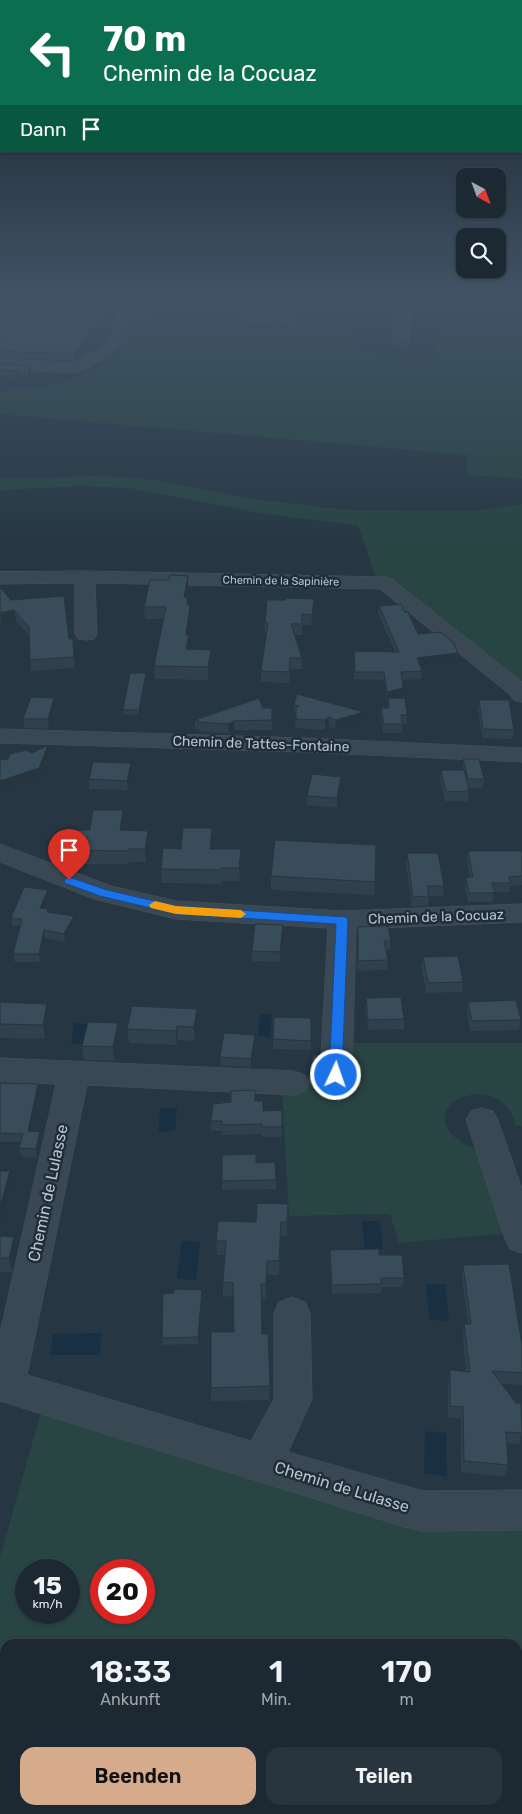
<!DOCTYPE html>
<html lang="de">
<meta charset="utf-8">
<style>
body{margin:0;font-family:Rubik,sans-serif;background:#29353e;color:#f1f3f6;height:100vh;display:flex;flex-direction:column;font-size:19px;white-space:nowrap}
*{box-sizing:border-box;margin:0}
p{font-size:16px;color:#a0a6ac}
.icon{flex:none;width:28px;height:28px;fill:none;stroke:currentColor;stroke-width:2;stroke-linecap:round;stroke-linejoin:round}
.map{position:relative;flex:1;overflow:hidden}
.panel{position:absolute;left:0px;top:1639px;width:522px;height:176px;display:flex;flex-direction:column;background:#1c2932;border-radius:15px 15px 0 0;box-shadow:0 1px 4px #0004,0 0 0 1px #3a454d}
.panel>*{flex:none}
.banner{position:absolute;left:0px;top:0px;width:522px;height:152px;box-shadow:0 1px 4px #0004,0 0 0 1px #3a454d;background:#0b6e4f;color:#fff;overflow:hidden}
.needle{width:32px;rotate:139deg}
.tools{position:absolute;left:456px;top:168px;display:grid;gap:10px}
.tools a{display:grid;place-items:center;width:50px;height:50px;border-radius:10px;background:#1c2932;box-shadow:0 1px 4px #0004,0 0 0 1px #3a454d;font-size:25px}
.speed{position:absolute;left:15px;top:1559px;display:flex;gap:10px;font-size:25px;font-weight:700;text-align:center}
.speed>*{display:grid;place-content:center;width:65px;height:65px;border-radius:50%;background:#1c2932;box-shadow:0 1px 4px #0004,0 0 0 1px #3a454d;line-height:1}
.speed small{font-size:12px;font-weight:400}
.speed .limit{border:8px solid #d22;background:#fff;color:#111}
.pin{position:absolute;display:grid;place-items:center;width:42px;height:42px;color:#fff;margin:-51px -21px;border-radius:50% 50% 50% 0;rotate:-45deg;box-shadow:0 0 5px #0007}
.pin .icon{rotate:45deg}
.me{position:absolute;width:55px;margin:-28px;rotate:3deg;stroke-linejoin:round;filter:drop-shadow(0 0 4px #0008)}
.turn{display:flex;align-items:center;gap:18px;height:105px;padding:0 20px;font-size:22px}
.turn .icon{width:65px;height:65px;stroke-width:2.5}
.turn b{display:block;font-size:35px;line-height:42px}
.then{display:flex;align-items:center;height:48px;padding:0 20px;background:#0003;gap:10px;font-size:19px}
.eta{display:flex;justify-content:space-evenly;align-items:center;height:85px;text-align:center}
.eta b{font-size:30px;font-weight:600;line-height:35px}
.cta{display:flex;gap:10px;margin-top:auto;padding:10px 20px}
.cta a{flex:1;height:58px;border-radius:15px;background:#d6ab8b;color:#111;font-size:20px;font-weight:600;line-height:58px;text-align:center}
.cta a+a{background:#29353e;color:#f1f3f6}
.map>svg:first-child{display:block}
.green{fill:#284443;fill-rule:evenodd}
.water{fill:#183042}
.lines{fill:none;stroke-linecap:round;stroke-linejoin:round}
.minor-casing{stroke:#47545f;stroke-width:1}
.minor{fill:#3a4853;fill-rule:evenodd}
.wall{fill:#30414d}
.shaded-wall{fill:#27353e}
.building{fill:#384c59;stroke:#27353e}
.route{fill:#1a73e8;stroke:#114b97}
.slow{fill:#f59e0b}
.labels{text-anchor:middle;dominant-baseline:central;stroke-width:5;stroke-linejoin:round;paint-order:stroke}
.far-street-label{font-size:11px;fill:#b7c3cd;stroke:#1f2d38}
.street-label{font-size:14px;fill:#b7c3cd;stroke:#1f2d38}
.near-street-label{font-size:16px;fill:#b7c3cd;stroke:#1f2d38}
</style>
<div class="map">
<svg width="522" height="1814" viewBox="0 0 522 1814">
<rect width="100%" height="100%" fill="#263743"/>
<g class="green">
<polygon points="280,297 343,298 359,351 435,356 441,302 522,304 522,479 467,475 467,455 0,414 0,391 53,385 77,378 106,363 119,351 132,322 129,319 244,329 303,330 287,312"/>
<polygon points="96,476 142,478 262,500 346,510 476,511 522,504 522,687 377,581 358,525 264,514 129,488 81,486 0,490 0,479"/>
<path d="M343 1043H522V1126H515C508 1074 425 1094 449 1131 457 1142 470 1145 481 1153L511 1233 399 1243 390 1214 289 1216 282 1089 304 1079 344 1081Z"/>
<path d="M41 1412 522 1528V1814H0V1557ZM26 1570H69V1612H26ZM101 1570H144V1612H101ZM5 1644H518V1810H5Z"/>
</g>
<g class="water">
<polygon points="260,1014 272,1014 270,1037 258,1036"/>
<polygon points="74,1023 88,1024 84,1043 77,1045 71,1043"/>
<polygon points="160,1108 177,1108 175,1131 159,1132"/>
<polygon points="362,1221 380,1221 383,1249 365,1250"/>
<polygon points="181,1241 200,1242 196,1280 177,1279"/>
<polygon points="426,1284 445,1284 449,1321 429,1320"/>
<polygon points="101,1333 100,1355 50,1355 53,1334"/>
<polygon points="428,1431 446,1433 447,1477 424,1473 425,1434"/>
</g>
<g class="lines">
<defs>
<g id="minor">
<polygon points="8,297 22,297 5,321 0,322 0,308"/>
<polygon points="124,297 138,297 124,337 114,353 82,371 76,373 0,369 0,359 73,363 103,347 110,337"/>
<polygon points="268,297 282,297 285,308 297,323 295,326 285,326 271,309"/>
<polygon points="396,297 522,298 522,306 403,301"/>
<polygon points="85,571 385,577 392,579 522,682 522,702 514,700 508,693 380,589 95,583 97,634 94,639 86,640 78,639 75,634 75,583 0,584 0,572"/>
<polygon points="0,729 304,738 522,748 522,762 304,752 0,743"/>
<polygon points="0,844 111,886 176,901 342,911 522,904 522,922 356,929 352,1075 347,1083 336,1087 325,1083 320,1075 328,928 176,919 94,899 0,862"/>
<polygon points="0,1058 294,1071 305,1075 310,1083 305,1091 294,1095 87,1085 27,1375 251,1441 274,1399 274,1313 279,1302 292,1297 305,1302 310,1313 312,1399 288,1452 423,1491 522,1490 522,1530 423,1531 405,1527 0,1401 0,1333 56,1084 0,1082"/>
<polygon points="482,1108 493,1111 498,1120 522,1189 522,1253 510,1249 505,1239 466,1120 471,1111"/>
</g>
</defs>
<use href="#minor" class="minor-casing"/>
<use href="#minor" class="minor"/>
</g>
<g class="wall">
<polygon points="19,298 122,298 115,318 108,319 102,327 98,327 75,360 0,357 0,317 6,316"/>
<polygon points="137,298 167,298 153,319 133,318 132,312"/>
<polygon points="416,298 410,348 395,347 395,344 391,344 391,337"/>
<polygon points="269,303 274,316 273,325 242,325 242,321 235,321 235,315"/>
<polygon points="0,364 30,366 31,373 28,376 19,375 17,377 0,376"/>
<polygon points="188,576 188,588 186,598 189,605 191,617 188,635 189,635 189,649 211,650 211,663 208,680 155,679 154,666 164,619 145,619 144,607 169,580"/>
<polygon points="0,588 11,600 69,639 73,639 75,668 31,671 30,660 29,636 16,621 2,625 0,622"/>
<polygon points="314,599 313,610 311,625 302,625 302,635 295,635 302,658 302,669 290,669 289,683 261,682 261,671 266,634 265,634 265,623 285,600"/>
<polygon points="379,606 405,612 418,634 458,653 457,660 420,665 422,671 421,679 402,680 402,696 394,698 407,715 407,724 402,724 402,733 383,733 381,717 381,708 388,708 388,700 387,700 384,680 354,679 354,651 395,652 378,613"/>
<polygon points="146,673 146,678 139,715 123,714 123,710"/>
<polygon points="479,700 514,730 512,739 482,738 478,709"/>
<polygon points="294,705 364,721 335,729 329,726 325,730 295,728 296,714 294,714"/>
<polygon points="55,707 49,729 25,728 23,719"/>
<polygon points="263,708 272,708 272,730 234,730 229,733 199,731 198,729 195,729 195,720"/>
<polygon points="463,759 484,779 483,788 468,788 469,791 468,801 445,801 440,779 441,770 463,770"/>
<polygon points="131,763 132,772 128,790 89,789 89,779"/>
<polygon points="341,777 340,786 337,808 307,805 307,796"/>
<polygon points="123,810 124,823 123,830 148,831 149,844 146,862 129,862 129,864 72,864 70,850 90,830"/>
<polygon points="212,841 212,849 241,849 240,881 222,881 221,884 162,883 161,869 181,849"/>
<polygon points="468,851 522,851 522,885 510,886 509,892 494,892 493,902 468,902 465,886 466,877 470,877 467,860"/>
<polygon points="407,853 444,886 443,896 429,896 428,906 412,906 406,863"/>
<polygon points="271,876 375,882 374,895 271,890"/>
<polygon points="49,898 44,909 48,909 49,912 74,916 74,924 65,942 45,938 40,962 15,962 13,954 20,926 12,925 11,918"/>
<polygon points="283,925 280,962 252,961 252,951"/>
<polygon points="358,927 391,941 390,950 386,951 388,960 387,970 357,971"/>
<polygon points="423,957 463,982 462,992 426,993 422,967"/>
<polygon points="366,998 404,1019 404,1029 368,1030 365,1008"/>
<polygon points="0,1002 49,1018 45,1039 0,1038"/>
<polygon points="468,1002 521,1020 519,1030 470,1031 467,1011"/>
<polygon points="197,1023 195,1041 178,1040 177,1045 129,1043 127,1029"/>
<polygon points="255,1035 255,1043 251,1067 221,1066 220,1057"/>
<polygon points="119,1037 114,1061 84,1060 82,1046"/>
<polygon points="273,1039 311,1041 311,1050 273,1049"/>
<polygon points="312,1055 319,1055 318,1076 311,1076"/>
<polygon points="0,1083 40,1093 32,1131 41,1141 37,1158 21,1157 19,1148 21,1142 0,1142"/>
<polygon points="255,1101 263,1111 282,1127 282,1137 262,1137 262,1134 222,1135 222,1131 211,1131 211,1121"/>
<polygon points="256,1163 276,1180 276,1189 222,1190 222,1181"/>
<polygon points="288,1204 287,1236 281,1236 279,1275 267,1275 266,1298 261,1297 262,1334 270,1386 269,1400 211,1401 211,1388 234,1332 233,1297 223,1296 223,1282 225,1255 217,1255 216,1241 256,1222"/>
<polygon points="0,1236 17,1251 12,1272 0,1272"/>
<polygon points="330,1250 379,1255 404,1278 403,1287 382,1287 381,1293 332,1294 329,1260"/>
<polygon points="463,1265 522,1345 522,1385 502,1384 522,1433 519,1444 507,1443 508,1465 505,1477 461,1472 461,1419 448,1417 448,1382 450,1370 466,1371 463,1336 464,1324 468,1324 462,1277"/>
<polygon points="202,1298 198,1344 162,1345 162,1338"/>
</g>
<g class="shaded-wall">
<polygon points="1,298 6,298 0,306 0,299"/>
<polygon points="120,298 122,298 115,318 108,319 102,327 102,321"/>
<polygon points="163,298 167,298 153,319 153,313"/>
<polygon points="416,298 416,305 410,348 410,341"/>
<polygon points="97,321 98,327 75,360 74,354"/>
<polygon points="30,366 31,373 28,376 28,370"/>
<polygon points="18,369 19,375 17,377 16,371"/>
<polygon points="188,576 188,588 184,610 184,597"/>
<polygon points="190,605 191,617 187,648 186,635"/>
<polygon points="14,610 16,621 2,625 0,614"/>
<polygon points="189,635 190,648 187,662 186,649"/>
<polygon points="211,650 211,663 208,680 208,667"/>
<polygon points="458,653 457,660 417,666 417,658"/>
<polygon points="146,673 146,678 139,715 139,710"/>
<polygon points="403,688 402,696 387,700 387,692"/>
<polygon points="54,698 55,707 49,729 48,719"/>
<polygon points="364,712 364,721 335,729 336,720"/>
<polygon points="329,717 329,726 325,730 325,720"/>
<polygon points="234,721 234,730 229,733 228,724"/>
<polygon points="48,745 49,755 40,777 0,791 0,781"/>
<polygon points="131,763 132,772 128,790 127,781"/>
<polygon points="341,777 340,786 337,808 337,798"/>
<polygon points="123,810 124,823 121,844 120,830"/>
<polygon points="212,828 212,841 211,863 210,849"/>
<polygon points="148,831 149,844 146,862 145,849"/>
<polygon points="241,849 241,863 240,881 239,868"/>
<polygon points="48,890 49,898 41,916 40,908"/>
<polygon points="74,916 74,924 65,942 64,934"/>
<polygon points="283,925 283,934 280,962 280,952"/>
<polygon points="44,930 45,938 40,962 39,954"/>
<polygon points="47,1004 49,1018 45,1039 43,1025"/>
<polygon points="197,1009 197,1023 195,1041 194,1027"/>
<polygon points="118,1023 119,1037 114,1061 113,1047"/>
<polygon points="177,1026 178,1040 177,1045 176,1031"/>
<polygon points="255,1035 255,1043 251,1067 251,1059"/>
<polygon points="38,1084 40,1093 30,1140 28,1131"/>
<polygon points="40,1132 41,1141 37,1158 36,1149"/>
<polygon points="10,1171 12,1181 0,1224 0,1207"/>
<polygon points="14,1237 17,1251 12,1272 9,1258"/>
<polygon points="267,1261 267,1275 266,1298 266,1284"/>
<polygon points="202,1290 202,1298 198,1344 198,1337"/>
</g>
<g class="building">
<polygon points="19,298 120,298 114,312 107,313 102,321 97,321 74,354 0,351 0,317 6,316"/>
<polygon points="137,298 163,298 153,313 132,312"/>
<polygon points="237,298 268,298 269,303 274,310 273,319 242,318 243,315 235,315"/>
<polygon points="397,298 416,298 410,341 395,340 395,337 391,337"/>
<polygon points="0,364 30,366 28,370 18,369 16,371 0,370"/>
<polygon points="170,575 188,576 184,597 188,598 187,605 190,605 186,635 189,635 186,649 211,650 208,667 154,666 166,607 144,607 150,580 169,580"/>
<polygon points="0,588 1,588 11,600 64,596 69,639 73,639 74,657 30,660 29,627 14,610 0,613"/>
<polygon points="287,598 314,599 312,615 302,614 302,624 291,624 302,658 290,658 289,672 261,671 268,623 265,623 267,600 285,600"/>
<polygon points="401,604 405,612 408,612 418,634 440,632 453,642 458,653 417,658 422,671 401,672 403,688 387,692 384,672 355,672 354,651 399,652 379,606"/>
<polygon points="130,673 146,673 139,710 123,710"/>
<polygon points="297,694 364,712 336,720 329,717 325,720 296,719 296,708 299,706 294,705"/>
<polygon points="31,697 54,698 48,719 23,719"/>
<polygon points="259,698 263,708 272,708 272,720 234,721 228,724 198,722 198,720 195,720"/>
<polygon points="388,698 405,698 407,715 401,715 402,724 384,724 381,708 389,708"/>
<polygon points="479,700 509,700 514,730 483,729"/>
<polygon points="48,745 39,768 0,781 0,760 8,759 10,754 26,750 32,753"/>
<polygon points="463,759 479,759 484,779 468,779"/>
<polygon points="93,762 131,763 127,781 89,779"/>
<polygon points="441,770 464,770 469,791 446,792"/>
<polygon points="312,774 341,777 337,798 307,796"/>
<polygon points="93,810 123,810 120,830 148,831 145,849 128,849 128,851 70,850 74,830 90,830"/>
<polygon points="183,828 212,828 210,849 241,849 239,868 221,868 221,870 161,869 163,848 181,849"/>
<polygon points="275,840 376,845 375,882 271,876"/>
<polygon points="468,851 522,851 522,876 509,877 511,883 492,883 495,893 469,893 466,877 473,877"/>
<polygon points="407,853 438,853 444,886 427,886 429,896 413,897"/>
<polygon points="24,887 48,890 40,908 48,909 47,912 74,916 64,934 44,930 39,954 13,954 22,919 11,918"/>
<polygon points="255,924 283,925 280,952 252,951"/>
<polygon points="388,926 391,941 384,941 388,960 358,961 358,927"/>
<polygon points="458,956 463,982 428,983 423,957"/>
<polygon points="401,997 404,1019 368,1020 366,998"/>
<polygon points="516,1000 521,1020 472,1021 468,1002"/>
<polygon points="0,1002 47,1004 43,1025 0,1024"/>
<polygon points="132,1006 197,1009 194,1027 177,1026 176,1031 127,1029"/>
<polygon points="274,1017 311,1018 311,1041 273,1039"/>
<polygon points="88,1022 118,1023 113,1047 82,1046"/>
<polygon points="224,1033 255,1035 251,1059 220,1057"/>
<rect x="312" y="1055" width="7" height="16"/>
<polygon points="0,1083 38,1084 28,1131 40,1132 36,1149 19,1148 23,1134 0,1133"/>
<polygon points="255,1090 255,1101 263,1101 263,1111 282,1110 282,1127 262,1127 262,1124 222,1125 222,1121 211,1121 213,1104 231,1102 231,1091"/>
<polygon points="256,1154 256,1163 275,1162 276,1180 222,1181 222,1155"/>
<polygon points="0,1171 10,1171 0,1207"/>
<polygon points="257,1203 288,1204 287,1222 281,1222 279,1261 267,1261 266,1284 261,1284 262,1334 268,1334 270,1386 211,1388 211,1332 234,1332 233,1283 223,1282 226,1241 216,1241 218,1221 256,1222"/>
<polygon points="0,1236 14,1237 9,1258 0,1258"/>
<polygon points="379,1249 379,1255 402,1255 404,1278 381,1278 382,1284 332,1285 330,1250"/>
<polygon points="509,1264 522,1345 522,1373 492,1371 516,1403 521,1403 522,1433 506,1432 508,1465 464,1461 463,1407 450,1406 450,1370 470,1372 464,1324 471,1324 463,1265"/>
<polygon points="174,1289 202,1290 198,1337 162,1338 163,1294 174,1293"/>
</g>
<linearGradient id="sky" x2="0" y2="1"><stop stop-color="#151e25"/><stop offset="0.54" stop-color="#415366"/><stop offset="1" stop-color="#415366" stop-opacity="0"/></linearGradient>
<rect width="522" height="551" fill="url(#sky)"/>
<polygon class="route" points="69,877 107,890 176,906 346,917 348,920 342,1075 340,1078 331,1078 329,1075 336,924 176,914 100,896 65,883 64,880"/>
<polygon class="slow" points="155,901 176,906 241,910 246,914 241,918 176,914 151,908 149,905"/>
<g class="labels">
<g class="far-street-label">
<text transform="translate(281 581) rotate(1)">Chemin de la Sapinière</text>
</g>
<g class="street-label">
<text transform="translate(261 744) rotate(2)">Chemin de Tattes-Fontaine</text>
<text transform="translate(436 917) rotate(-2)">Chemin de la Cocuaz</text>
</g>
<g class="near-street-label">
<text transform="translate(48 1193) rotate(-78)">Chemin de Lulasse</text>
<text transform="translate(342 1487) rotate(17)">Chemin de Lulasse</text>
</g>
</g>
</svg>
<div class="tools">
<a><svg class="needle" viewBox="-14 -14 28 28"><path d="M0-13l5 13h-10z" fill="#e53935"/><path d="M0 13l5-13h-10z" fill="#a0a6ac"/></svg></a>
<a><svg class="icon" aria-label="search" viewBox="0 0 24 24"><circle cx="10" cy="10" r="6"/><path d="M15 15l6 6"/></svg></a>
</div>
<div class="speed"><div>15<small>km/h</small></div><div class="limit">20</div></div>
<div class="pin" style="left:69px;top:880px;background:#d93025"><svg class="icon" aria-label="arrive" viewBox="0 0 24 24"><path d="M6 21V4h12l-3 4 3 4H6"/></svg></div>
<svg class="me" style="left:336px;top:1075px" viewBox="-20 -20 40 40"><circle r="17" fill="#1a73e8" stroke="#fff" stroke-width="3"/><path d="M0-11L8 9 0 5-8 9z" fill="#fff"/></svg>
<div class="banner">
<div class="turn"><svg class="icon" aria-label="left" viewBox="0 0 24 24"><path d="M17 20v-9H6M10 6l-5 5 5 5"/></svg><div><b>70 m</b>Chemin de la Cocuaz</div></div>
<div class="then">Dann<svg class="icon" aria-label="arrive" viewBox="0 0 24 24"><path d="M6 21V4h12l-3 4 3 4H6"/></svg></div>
</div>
<section class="panel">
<div class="eta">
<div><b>18:33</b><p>Ankunft</p></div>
<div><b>1</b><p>Min.</p></div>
<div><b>170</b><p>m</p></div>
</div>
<div class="cta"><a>Beenden</a><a>Teilen</a></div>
</section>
</div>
